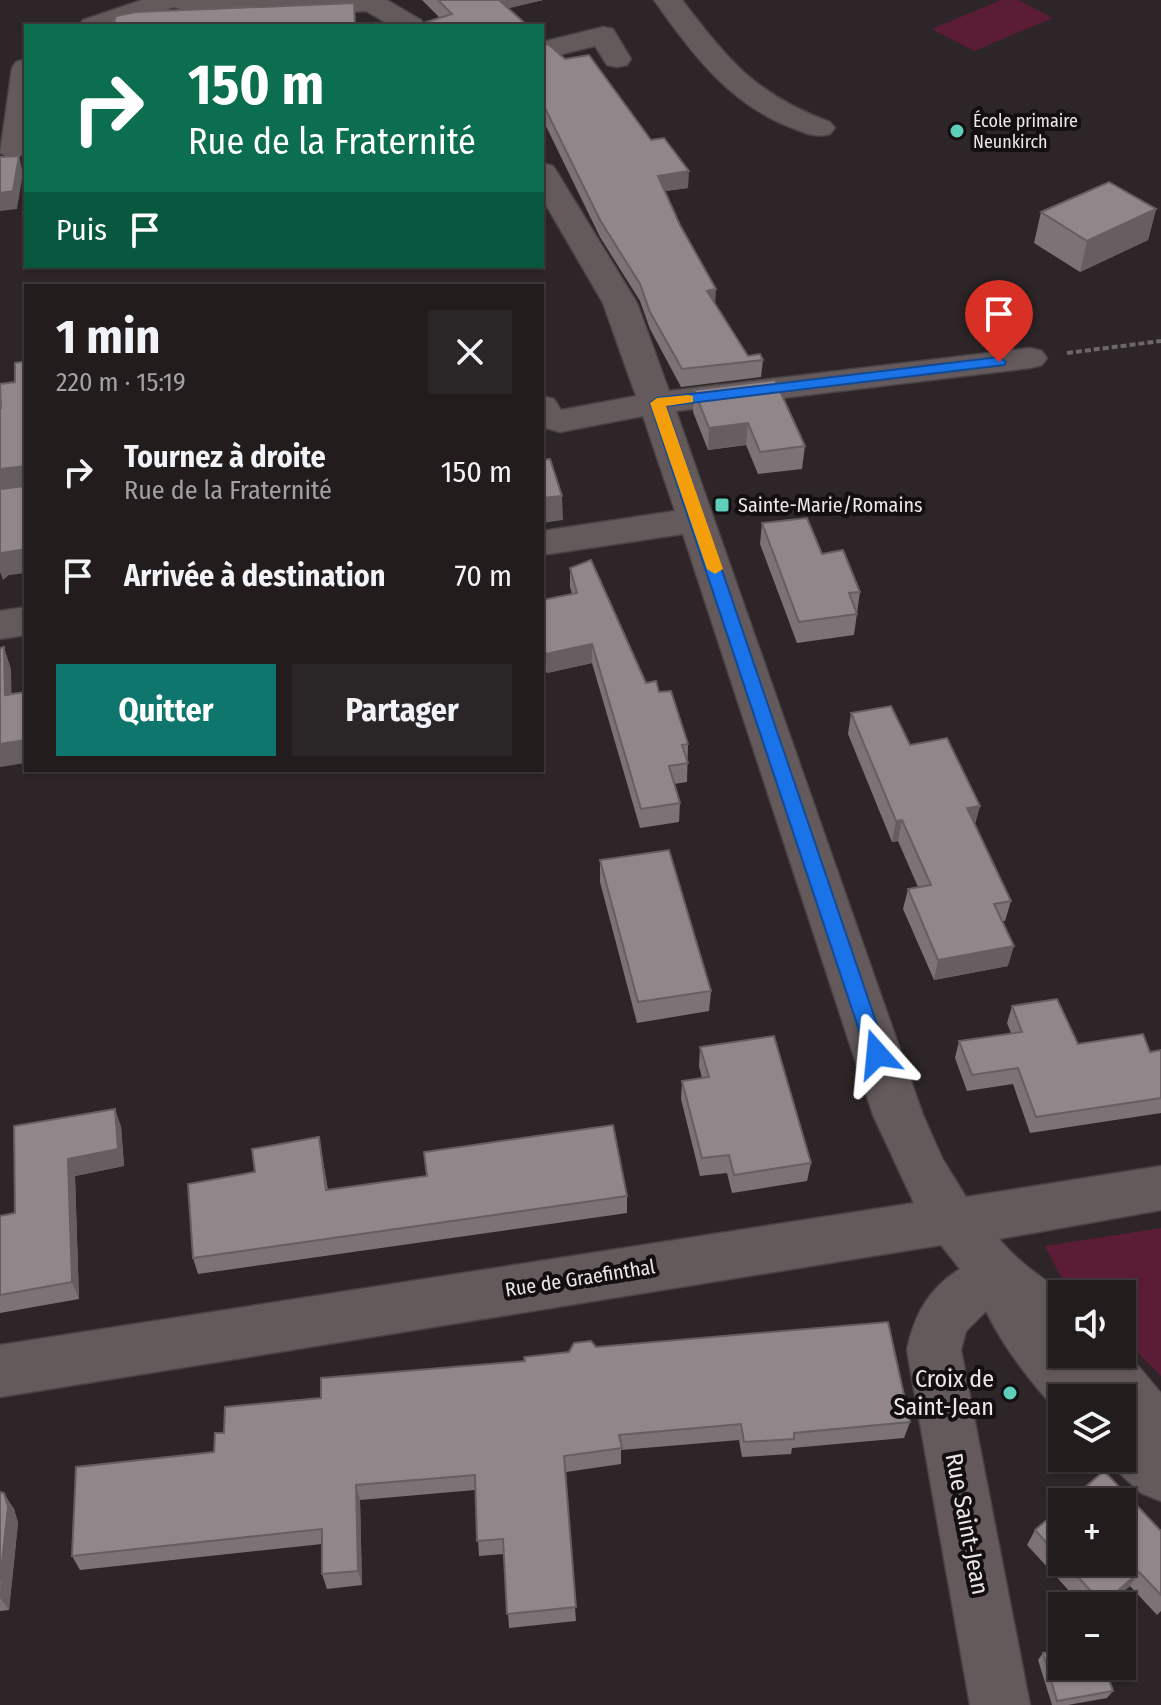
<!DOCTYPE html>
<html lang="fr">
<meta charset="utf-8">
<style>
body{margin:0;font-family:"Fira Sans Condensed",sans-serif;background:#2a2526;color:#f1f3f6;height:100vh;display:flex;flex-direction:column;font-size:30px;white-space:nowrap}
*{box-sizing:border-box;margin:0}
p{font-size:26px;color:#a2a1a4}
.icon{flex:none;width:44px;height:44px;fill:none;stroke:currentColor;stroke-width:2;stroke-linecap:round;stroke-linejoin:round}
.map{position:relative;flex:1;overflow:hidden}
.drawer{position:absolute;left:24px;top:284px;width:520px;height:488px;display:flex;flex-direction:column;background:#221c1d;border-radius:0px;box-shadow:0 2px 6px #0004,0 0 0 2px #3f3a3b}
.drawer>*{flex:none}
.banner{position:absolute;left:24px;top:24px;width:520px;height:244px;border-radius:0px;box-shadow:0 2px 6px #0004,0 0 0 2px #3f3a3b;background:#0b6e4f;color:#fff;overflow:hidden}
.fabs{position:absolute;left:1048px;top:1280px;display:grid;gap:16px}
.fabs a{display:grid;place-items:center;width:88px;height:88px;border-radius:0px;background:#221c1d;box-shadow:0 2px 6px #0004,0 0 0 2px #3f3a3b;font-size:40px}
.pin{position:absolute;display:grid;place-items:center;width:68px;height:68px;color:#fff;margin:-82px -34px;border-radius:50% 50% 50% 0;rotate:-45deg;box-shadow:0 0 8px #0007}
.pin .icon{rotate:45deg}
.me{position:absolute;width:88px;margin:-44px;rotate:342deg;stroke-linejoin:round;filter:drop-shadow(0 0 6px #0008)}
.turn{display:flex;align-items:center;gap:28px;height:168px;padding:0 32px;font-size:36px}
.turn .icon{width:104px;height:104px;stroke-width:2.5}
.turn b{display:block;font-size:56px;line-height:68px}
.then{display:flex;align-items:center;height:76px;padding:0 32px;background:#0003;gap:16px;font-size:30px}
.round{display:grid;place-items:center;flex:none;width:84px;height:84px;border-radius:0px;background:#2a2526}
.overview{display:flex;align-items:center;justify-content:space-between;height:136px;padding:0 32px}
h1{font-size:48px;font-weight:700;line-height:60px}
.action{display:flex;gap:16px;margin-top:auto;padding:16px 32px}
.action a{flex:1;height:92px;border-radius:0px;background:#0f766e;color:#fff;font-size:32px;font-weight:700;line-height:92px;text-align:center}
.action a+a{background:#2a2526;color:#f1f3f6}
ul{padding:0;list-style:none}
li{display:flex;align-items:center;gap:24px;height:104px;padding:0 32px}
li div{flex:1}
li b{display:block;font-size:30px}
li em{font-style:normal}
.map>svg:first-child{display:block}
.green{fill:#5b1d35}
.lines{fill:none;stroke-linecap:round;stroke-linejoin:round}
.minor-casing{stroke:#494244;stroke-width:3}
.path{stroke:#6e6769;stroke-width:4;stroke-dasharray:6 3;stroke-linecap:butt}
.minor{fill:#645a5c;fill-rule:evenodd}
.wall{fill:#7d7376}
.shaded-wall{fill:#665e60}
.building{fill:#918689;stroke:#665e60;stroke-width:2}
.route{fill:#1a73e8;stroke:#114b97;stroke-width:2}
.slow{fill:#f59e0b}
.poi-dot{fill:#5dceb9;stroke:#130f10;stroke-width:3}
.labels{text-anchor:middle;dominant-baseline:central;stroke-width:8;stroke-linejoin:round;paint-order:stroke}
.far-poi-label{font-size:18px;fill:#ece6e8;stroke:#130f10;text-anchor:start}
.poi-label{font-size:20px;fill:#ece6e8;stroke:#130f10;text-anchor:start}
.street-label{font-size:20px;fill:#ece6e8;stroke:#130f10}
.near-poi-label{font-size:24px;fill:#ece6e8;stroke:#130f10;text-anchor:end}
.near-street-label{font-size:24px;fill:#ece6e8;stroke:#130f10}
</style>
<div class="map">
<svg width="1161" height="1705" viewBox="0 0 1161 1705">
<rect width="100%" height="100%" fill="#2d2527"/>
<g class="green">
<polygon points="1001,0 1018,0 1053,18 974,51 932,29"/>
<polygon points="1161,1228 1161,1376 1122,1338 1122,1294 1078,1294 1061,1277 1045,1246"/>
</g>
<g class="lines">
<defs>
<g id="minor">
<polygon points="142,0 387,0 421,20 425,26 392,26 366,11 244,18 196,14 174,7 120,26 79,26 83,20"/>
<path d="M654 0H682C729 61 756 95 830 122L835 128 830 134C817 138 807 134 795 129 731 106 692 54 654 0Z"/>
<polygon points="603,27 613,29 631,59 627,65 617,67 607,65 595,46 542,59 542,42"/>
<polygon points="26,59 26,153 13,159 0,153 12,68 16,62"/>
<path d="M542 163 553 166 557 172 637 303 669 391 1030 348 1042 351 1047 358 1042 365 1030 368 676 411 923 1115 942 1158 966 1197 1161 1166V1210L999 1239C1019 1263 1039 1275 1064 1294L1062 1354H1122V1347L1161 1393V1501L1141 1493 1103 1458H1122V1398H1062V1416C1032 1384 1005 1350 986 1311L966 1331 961 1350 1030 1705H970L907 1350C914 1315 929 1288 960 1269L941 1245 0 1397V1345L914 1203 873 1115 683 534 542 555V531L675 511 643 416 560 432 542 427V396L554 399 561 410 636 396 603 303 542 198Z"/>
<polygon points="26,607 26,635 0,639 0,611"/>
</g>
</defs>
<use href="#minor" class="minor-casing"/>
<polyline class="path" points="1067,353 1161,341"/>
<use href="#minor" class="minor"/>
</g>
<g class="wall">
<polygon points="422,0 543,0 508,8 440,18"/>
<polygon points="542,45 651,140 688,188 665,191 715,305 748,356 763,360 761,377 681,387 650,329 640,301 600,237 542,118"/>
<polygon points="1156,209 1148,240 1080,272 1034,243 1041,212"/>
<polygon points="694,390 805,446 802,469 758,474 746,445 708,450 693,412"/>
<polygon points="762,523 822,554 860,592 854,635 797,643 760,544"/>
<polygon points="570,568 646,683 659,692 688,744 687,782 674,784 680,803 679,822 640,828 592,663 547,673 542,662 542,600 572,594 570,587"/>
<polygon points="851,713 910,745 980,806 975,824 1011,901 1005,921 1002,921 1008,966 934,980 903,909 908,889 918,887 898,841 892,842 848,734"/>
<polygon points="600,860 711,991 709,1011 637,1023 600,882"/>
<polygon points="1012,1006 1078,1044 1150,1052 1161,1050 1161,1113 1030,1133 1013,1084 967,1091 955,1058 959,1041 1011,1033 1007,1023"/>
<polygon points="700,1047 811,1163 807,1181 732,1193 727,1173 700,1176 681,1099 682,1081 702,1078 699,1066"/>
<polygon points="121,1126 124,1166 75,1176 79,1299 0,1313 0,1216 15,1213"/>
<polygon points="319,1137 328,1190 627,1196 627,1213 198,1274 193,1258 255,1172"/>
<polygon points="596,1347 910,1422 904,1438 792,1448 791,1454 742,1457 739,1440 621,1450 621,1464 566,1472 576,1621 509,1628 504,1554 479,1556 475,1490 360,1500 362,1585 327,1589 322,1574 322,1544 80,1570 72,1556 214,1452 224,1433 321,1398 525,1361"/>
<polygon points="0,1492 14,1509 18,1523 9,1610 0,1611"/>
<polygon points="1062,1507 1062,1562 1122,1562 1161,1531 1161,1611 1157,1615 1130,1586 1107,1606 1083,1606 1027,1545 1035,1530"/>
<polygon points="1043,1653 1113,1691 1107,1698 1068,1705 1052,1705 1038,1660"/>
</g>
<g class="shaded-wall">
<polygon points="494,0 543,0 494,12"/>
<polygon points="19,156 23,173 17,209 0,211 0,193"/>
<polygon points="689,171 688,188 658,192 658,176"/>
<polygon points="1156,209 1148,240 1080,272 1087,241"/>
<polygon points="716,289 715,307 707,291"/>
<polygon points="748,423 746,445 708,450 709,428"/>
<polygon points="26,466 26,530 0,499 0,469"/>
<polygon points="562,496 563,520 542,523 542,498"/>
<polygon points="26,549 26,573 9,575 3,580 0,572 0,554 2,553"/>
<polygon points="592,644 592,663 547,673 546,654"/>
<polygon points="4,647 11,669 12,717 5,695"/>
<polygon points="26,740 26,763 0,767 0,744"/>
<polygon points="980,806 974,826 967,808"/>
<polygon points="902,820 898,841 892,842 896,821"/>
<polygon points="1014,946 1008,966 934,980 938,960"/>
<polygon points="115,1109 121,1126 124,1166 75,1176 79,1299 72,1282 68,1159"/>
<polygon points="356,1485 360,1500 362,1585 358,1571"/>
<polygon points="4,1493 14,1509 18,1523 9,1610 0,1598"/>
<polygon points="1139,1572 1130,1586 1107,1606 1102,1606"/>
</g>
<g class="building">
<polygon points="438,0 499,0 528,26 414,26 452,14"/>
<polygon points="354,3 355,26 113,26 116,16 136,12"/>
<polygon points="548,44 565,59 589,55 651,140 664,138 689,171 658,176 680,225 716,289 707,291 748,356 760,354 763,360 682,369 650,312 640,284 600,220 542,102 542,45"/>
<polygon points="19,156 13,191 0,193 0,157"/>
<polygon points="1109,182 1156,209 1087,241 1041,212"/>
<polygon points="26,361 26,466 0,469 0,408 1,408 0,384 15,382 15,363"/>
<polygon points="775,380 805,446 760,452 748,423 709,428 694,390"/>
<polygon points="550,459 562,496 542,498 542,460"/>
<polygon points="25,486 26,549 2,553 0,554 0,489"/>
<polygon points="807,518 822,554 843,550 860,592 849,593 857,614 799,622 762,523"/>
<polygon points="591,560 646,683 656,681 659,692 671,691 688,744 682,745 688,763 669,766 680,803 641,809 592,644 546,654 542,644 542,600 577,593 570,568"/>
<polygon points="4,647 5,695 26,692 26,740 0,744 0,648"/>
<polygon points="891,706 910,745 947,738 980,806 967,808 1011,901 994,904 1014,946 938,960 908,889 931,885 902,820 896,821 851,713"/>
<polygon points="669,850 711,991 638,1002 600,860"/>
<polygon points="1057,999 1078,1044 1143,1034 1150,1052 1161,1050 1161,1098 1036,1117 1018,1068 972,1075 959,1041 1022,1032 1012,1006"/>
<polygon points="774,1036 811,1163 734,1175 729,1155 702,1158 682,1081 709,1077 700,1047"/>
<polygon points="115,1109 118,1149 68,1159 72,1282 0,1295 0,1216 15,1213 14,1126"/>
<polygon points="613,1125 627,1196 193,1258 188,1184 255,1172 252,1149 319,1137 326,1190 427,1176 424,1152"/>
<polygon points="888,1322 910,1422 794,1433 794,1439 744,1442 741,1424 619,1435 622,1448 564,1456 576,1607 507,1614 503,1539 477,1541 475,1475 356,1485 358,1571 322,1574 322,1529 72,1556 76,1467 214,1452 215,1433 224,1433 225,1407 321,1398 321,1378 525,1361 524,1357 569,1352 574,1343 591,1341 596,1347"/>
<polygon points="1104,1471 1161,1531 1161,1595 1139,1572 1103,1604 1064,1562 1122,1562 1122,1502 1068,1502"/>
<polygon points="0,1492 4,1493 8,1507 0,1581"/>
<polygon points="1062,1507 1062,1560 1035,1530"/>
<polygon points="1062,1650 1062,1666 1104,1666 1113,1691 1057,1701 1043,1653"/>
</g>
<polygon class="route" points="999,357 1006,362 1004,365 666,406 887,1054 884,1060 877,1063 870,1060 867,1054 650,403 657,398"/>
<polygon class="slow" points="688,395 693,396 693,402 666,406 723,569 715,574 707,569 650,403 657,398"/>
<g class="poi-dot">
<circle cx="957" cy="131" r="8"/>
<rect x="714" y="497" width="16" height="16" rx="4"/>
<circle cx="1010" cy="1393" r="8"/>
</g>
<g class="labels">
<g class="far-poi-label">
<text x="973" y="121">École primaire<tspan x="973" dy="21">Neunkirch</tspan></text>
</g>
<g class="poi-label">
<text x="738" y="505">Sainte-Marie/Romains</text>
</g>
<g class="street-label">
<text transform="translate(580 1278) rotate(-9)">Rue de Graefinthal</text>
</g>
<g class="near-poi-label">
<text x="994" y="1379">Croix de<tspan x="994" dy="28">Saint-Jean</tspan></text>
</g>
<g class="near-street-label">
<text transform="translate(967 1524) rotate(79)">Rue Saint-Jean</text>
</g>
</g>
</svg>
<div class="fabs">
<a><svg class="icon" aria-label="sound" viewBox="0 0 24 24"><path d="M4 9h4l5-4v14l-5-4H4zM17 9q2 3 0 6"/></svg></a>
<a><svg class="icon" aria-label="layers" viewBox="0 0 24 24"><path d="M12 4l9 5-9 5-9-5zM3 14l9 5 9-5"/></svg></a>
<a>+</a>
<a>−</a>
</div>
<div class="pin" style="left:999px;top:362px;background:#d93025"><svg class="icon" aria-label="arrive" viewBox="0 0 24 24"><path d="M6 21V4h12l-3 4 3 4H6"/></svg></div>
<svg class="me" style="left:877px;top:1054px" viewBox="-20 -20 40 40"><path d="M0-17L14 15 0 8-14 15z" fill="#1a73e8" stroke="#fff" stroke-width="4"/></svg>
<div class="banner">
<div class="turn"><svg class="icon" aria-label="right" viewBox="0 0 24 24"><path d="M7 20v-9h11M14 6l5 5-5 5"/></svg><div><b>150 m</b>Rue de la Fraternité</div></div>
<div class="then">Puis<svg class="icon" aria-label="arrive" viewBox="0 0 24 24"><path d="M6 21V4h12l-3 4 3 4H6"/></svg></div>
</div>
<section class="drawer">
<div class="overview"><div><h1>1 min</h1><p>220 m · 15:19</p></div><a class="round"><svg class="icon" aria-label="close" viewBox="0 0 24 24"><path d="M6 6l12 12M18 6L6 18"/></svg></a></div>
<ul>
<li><svg class="icon" aria-label="right" viewBox="0 0 24 24"><path d="M7 20v-9h11M14 6l5 5-5 5"/></svg><div><b>Tournez à droite</b><p>Rue de la Fraternité</p></div><em>150 m</em></li>
<li><svg class="icon" aria-label="arrive" viewBox="0 0 24 24"><path d="M6 21V4h12l-3 4 3 4H6"/></svg><div><b>Arrivée à destination</b></div><em>70 m</em></li>
</ul>
<div class="action"><a>Quitter</a><a>Partager</a></div>
</section>
</div>
